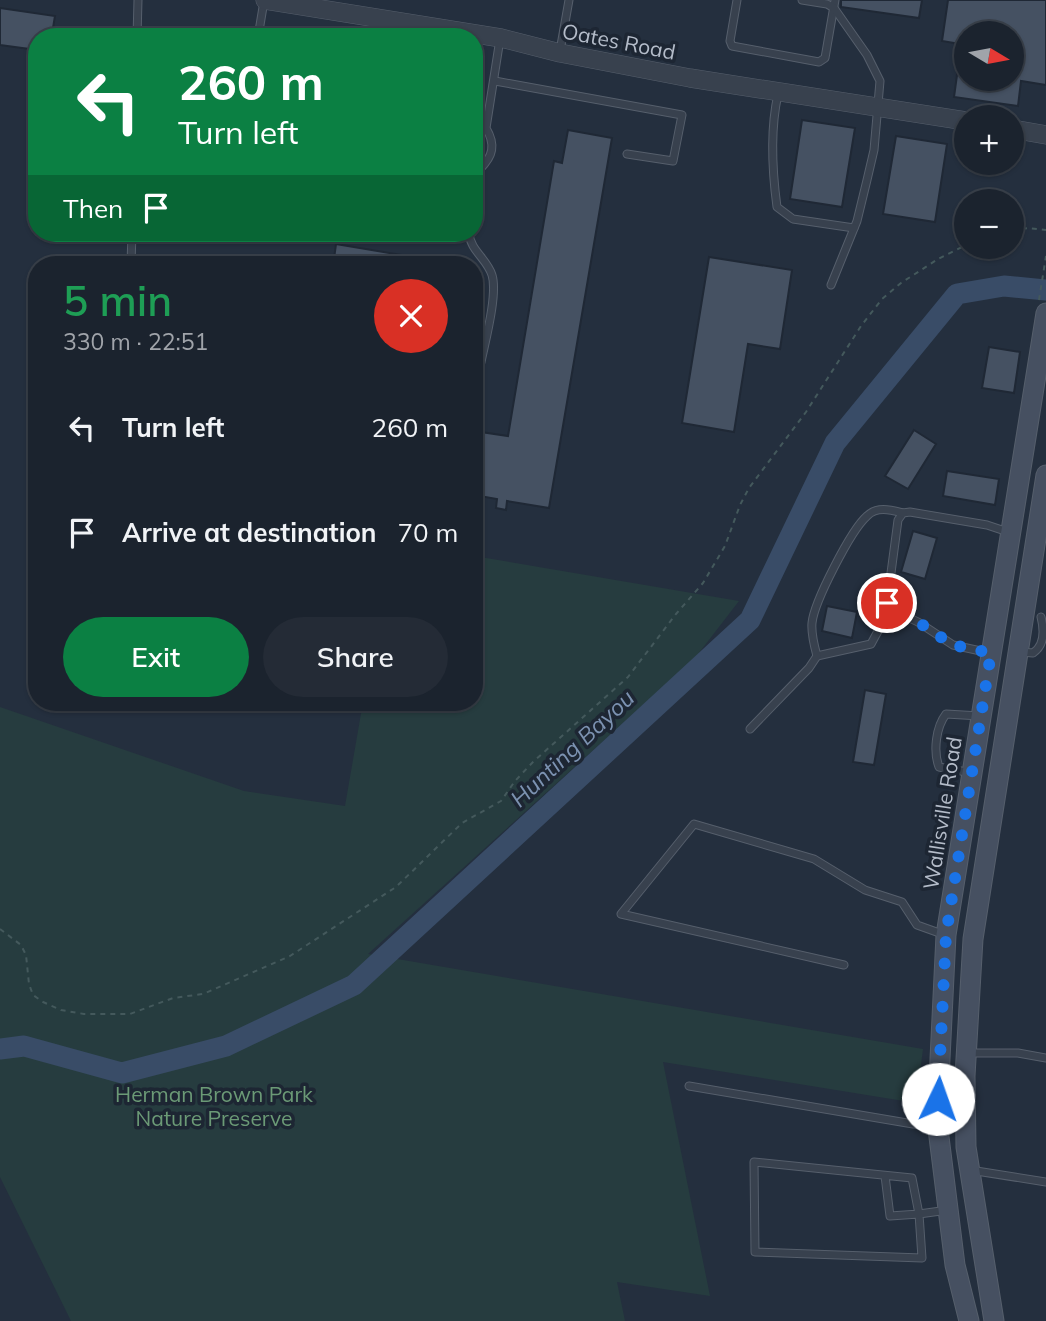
<!DOCTYPE html>
<meta charset="utf-8">
<style>
body{margin:0;font-family:Mulish,sans-serif;background:#242b36;color:#f1f3f6;height:100vh;display:flex;flex-direction:column;font-size:26px;white-space:nowrap}
*{box-sizing:border-box;margin:0}
p{font-size:23px;color:#a0a4aa}
.icon{flex:none;width:38px;height:38px;fill:none;stroke:currentColor;stroke-width:2;stroke-linecap:round;stroke-linejoin:round}
.map{position:relative;flex:1;overflow:hidden}
.details{position:absolute;left:28px;top:256px;width:455px;height:455px;display:flex;flex-direction:column;background:#1b232e;border-radius:28px;box-shadow:0 2px 5px #0004,0 0 0 2px #39404a}
.details>*{flex:none}
.banner{position:absolute;left:28px;top:28px;width:455px;height:214px;border-radius:28px;box-shadow:0 2px 5px #0004,0 0 0 2px #39404a;background:#0b8043;color:#fff;overflow:hidden}
.needle{width:46px;rotate:100deg}
.controls{position:absolute;left:954px;top:21px;display:grid;gap:14px}
.controls a{display:grid;place-items:center;width:70px;height:70px;border-radius:50%;background:#1b232e;box-shadow:0 2px 5px #0004,0 0 0 2px #39404a;font-size:35px}
.pin{position:absolute;display:grid;place-items:center;width:60px;height:60px;color:#fff;margin:-30px;border:4px solid #fff;border-radius:50%;box-shadow:0 2px 7px #0007}
.me{position:absolute;width:77px;margin:-38px;rotate:3deg;stroke-linejoin:round;filter:drop-shadow(0 0 5px #0008)}
.turn{display:flex;align-items:center;gap:24px;height:147px;padding:0 35px;font-size:32px}
.turn .icon{width:91px;height:91px;stroke-width:2.5}
.turn b{display:block;font-size:49px;line-height:60px}
.then{display:flex;align-items:center;height:66px;padding:0 35px;background:#0003;gap:14px;font-size:26px}
.round{display:grid;place-items:center;flex:none;width:74px;height:74px;border-radius:37px;background:#242b36}
.overview{display:flex;align-items:center;justify-content:space-between;height:119px;padding:0 35px}
h1{font-size:42px;font-weight:600;line-height:52px;color:#1e9e55}
.button{display:flex;gap:14px;margin-top:auto;padding:14px 35px}
.button a{flex:1;height:80px;border-radius:42px;background:#0b8043;color:#fff;font-size:28px;font-weight:600;line-height:80px;text-align:center}
.button a+a{background:#242b36;color:#f1f3f6}
ul{padding:0;list-style:none}
li{display:flex;align-items:center;gap:21px;height:105px;padding:0 35px}
li div{flex:1}
li b{display:block;font-size:26px}
li em{font-style:normal}
.map>svg:first-child{display:block}
.green{fill:#263c3f}
.lines{fill:none;stroke-linecap:round;stroke-linejoin:round}
.river{stroke:#394c67;stroke-width:21}
.building{fill:#455162;stroke:#1f2835;stroke-width:2}
.service-casing{stroke:#565f6c;stroke-width:9}
.tertiary-casing{stroke:#565f6c;stroke-width:19}
.secondary-casing{stroke:#565f6c;stroke-width:21}
.path{stroke:#44595c;stroke-width:2;stroke-dasharray:5 5;stroke-linecap:butt}
.service{stroke:#38414e;stroke-width:7}
.tertiary{stroke:#38414e;stroke-width:18}
.secondary{stroke:#465061;stroke-width:19}
.route{stroke:#1a73e8;stroke-width:12;stroke-dasharray:0 21.6}
.labels{text-anchor:middle;dominant-baseline:central;stroke-width:7;stroke-linejoin:round;paint-order:stroke}
.street-label{font-size:21px;fill:#b4bcc9;stroke:#1d2633}
.park-label{font-size:21px;fill:#6b9a76;stroke:#1d2633}
.water-label{font-size:23px;font-style:italic;fill:#7c92b1;stroke:#1d2633}
</style>
<div class="map">
<svg width="1046" height="1321" viewBox="0 0 1046 1321">
<rect width="100%" height="100%" fill="#242f3e"/>
<polygon class="green" points="474,556 739,601 695,658 368,954 923,1049 916,1103 663,1062 710,1296 617,1282 625,1321 71,1321 0,1177 0,707 244,791 345,806 363,702 474,702"/>
<g class="lines">
<polyline class="river" points="0,1049 24,1046 122,1073 226,1046 354,985 750,620 835,443 957,294 1004,286 1046,290"/>
</g>
<g class="building">
<polygon points="841,0 922,0 919,18 841,7"/>
<polygon points="948,0 1046,0 1046,85 1021,81 1018,106 954,97 960,53 966,53 966,79 1012,79 1012,33 966,33 966,45 942,41"/>
<polygon points="0,8 55,16 53,28 59,29 58,37 37,37 37,50 0,45"/>
<polygon points="802,120 855,128 842,207 790,199"/>
<polygon points="568,130 612,138 549,508 507,501 506,510 496,508 497,499 474,495 474,431 508,436 554,161 562,163"/>
<polygon points="896,136 947,144 935,222 883,214"/>
<polygon points="336,244 425,259 424,264 363,264 334,259"/>
<polygon points="709,257 792,270 780,349 748,344 734,432 682,423"/>
<polygon points="989,347 1020,352 1014,393 982,388"/>
<polygon points="914,430 936,444 908,489 885,476"/>
<polygon points="947,471 999,479 995,505 943,496"/>
<polygon points="913,531 937,538 925,579 901,572"/>
<polygon points="827,606 857,612 852,638 822,631"/>
<polygon points="865,690 886,694 874,765 853,762"/>
</g>
<g class="lines">
<defs>
<g id="service">
<polyline points="737,0 730,41 732,46 819,62 825,58 835,0"/>
<polyline points="802,0 827,4 834,8 867,55 880,81 874,150 867,180 857,221 831,285"/>
<polyline points="137,37 138,0"/>
<polyline points="258,37 264,1"/>
<polyline points="560,51 569,0"/>
<polyline points="495,81 682,115 673,161 627,154"/>
<path d="M778 94C770 130 772 170 777 207L793 219 854 228"/>
<path d="M486 128C496 145 493 156 480 169 473 154 474 140 486 128L500 39"/>
<polyline points="474,196 480,169"/>
<path d="M469 233C470 250 487 259 492 275 498 294 485 342 481 362L474 371"/>
<polyline points="131,264 132,233"/>
<path d="M1021 652 1033 653C1045 645 1044 629 1041 617"/>
<polyline points="990,653 953,645 918,622 890,609 887,603 898,520 903,513 910,512 987,525 1008,532"/>
<polyline points="817,656 871,644 890,609"/>
<path d="M750 729 809 668 817 656C814 645 811 634 812 623 814 602 851 530 867 516 877 506 891 510 903 513"/>
<path d="M972 773 939 767C933 751 936 727 946 714L980 716"/>
<polyline points="844,965 621,914 694,824 814,859 865,890 902,902 917,925 945,935"/>
<polyline points="967,1053 1018,1053 1046,1058"/>
<polyline points="689,1086 913,1124 937,1125"/>
<polyline points="970,1170 1046,1182"/>
<polyline points="885,1176 890,1216 919,1214 922,1258 755,1252 754,1162 912,1178 919,1214 948,1210"/>
</g>
<g id="tertiary">
<polyline points="265,0 501,38 560,53 690,78 966,121"/>
<polyline points="1012,129 1046,135"/>
</g>
<g id="secondary">
<polyline points="969,1321 955,1265 937,1121 946,935 1046,313"/>
<polyline points="994,1321 966,1147 965,1076 973,939 1046,475"/>
</g>
</defs>
<use href="#service" class="service-casing"/>
<use href="#tertiary" class="tertiary-casing"/>
<use href="#secondary" class="secondary-casing"/>
<g class="path">
<polyline points="1012,230 1028,228 1046,230"/>
<polyline points="1039,300 1046,256"/>
<polyline points="0,929 21,945 26,955 29,984 33,995 43,1002 61,1010 84,1014 130,1014 173,998 203,994 290,956 396,887 462,823 501,801 515,781 533,762 628,677 676,614 703,583 725,546 740,505 749,488 806,412 861,326 882,299 901,283 938,259 966,245"/>
</g>
<use href="#service" class="service"/>
<use href="#tertiary" class="tertiary"/>
<use href="#secondary" class="secondary"/>
</g>
<g class="lines">
<polyline class="route" points="887,603 890,608 918,622 953,645 991,653 946,935 938,1099"/>
</g>
<g class="labels">
<g class="street-label">
<text transform="translate(619 41) rotate(11)">Oates Road</text>
<text transform="translate(942 813) rotate(-81)">Wallisville Road</text>
</g>
<g class="park-label">
<text x="214" y="1094">Herman Brown Park<tspan x="214" dy="24">Nature Preserve</tspan></text>
</g>
<g class="water-label">
<text transform="translate(572 748) rotate(-43)">Hunting Bayou</text>
</g>
</g>
</svg>
<div class="controls">
<a><svg class="needle" viewBox="-14 -14 28 28"><path d="M0-13l5 13h-10z" fill="#e53935"/><path d="M0 13l5-13h-10z" fill="#a0a4aa"/></svg></a>
<a>+</a>
<a>−</a>
</div>
<div class="pin" style="left:887px;top:603px;background:#d93025"><svg class="icon" aria-label="arrive" viewBox="0 0 24 24"><path d="M6 21V4h12l-3 4 3 4H6"/></svg></div>
<svg class="me" style="left:938px;top:1099px" viewBox="-20 -20 40 40"><circle r="19" fill="#fff"/><path d="M0-13L10 11 0 6-10 11z" fill="#1a73e8"/></svg>
<div class="banner">
<div class="turn"><svg class="icon" aria-label="left" viewBox="0 0 24 24"><path d="M17 20v-9H6M10 6l-5 5 5 5"/></svg><div><b>260 m</b>Turn left</div></div>
<div class="then">Then<svg class="icon" aria-label="arrive" viewBox="0 0 24 24"><path d="M6 21V4h12l-3 4 3 4H6"/></svg></div>
</div>
<section class="details">
<div class="overview"><div><h1>5 min</h1><p>330 m · 22:51</p></div><a class="round" style="background:#d93025;color:#fff"><svg class="icon" aria-label="close" viewBox="0 0 24 24"><path d="M6 6l12 12M18 6L6 18"/></svg></a></div>
<ul>
<li><svg class="icon" aria-label="left" viewBox="0 0 24 24"><path d="M17 20v-9H6M10 6l-5 5 5 5"/></svg><div><b>Turn left</b></div><em>260 m</em></li>
<li><svg class="icon" aria-label="arrive" viewBox="0 0 24 24"><path d="M6 21V4h12l-3 4 3 4H6"/></svg><div><b>Arrive at destination</b></div><em>70 m</em></li>
</ul>
<div class="button"><a>Exit</a><a>Share</a></div>
</section>
</div>
